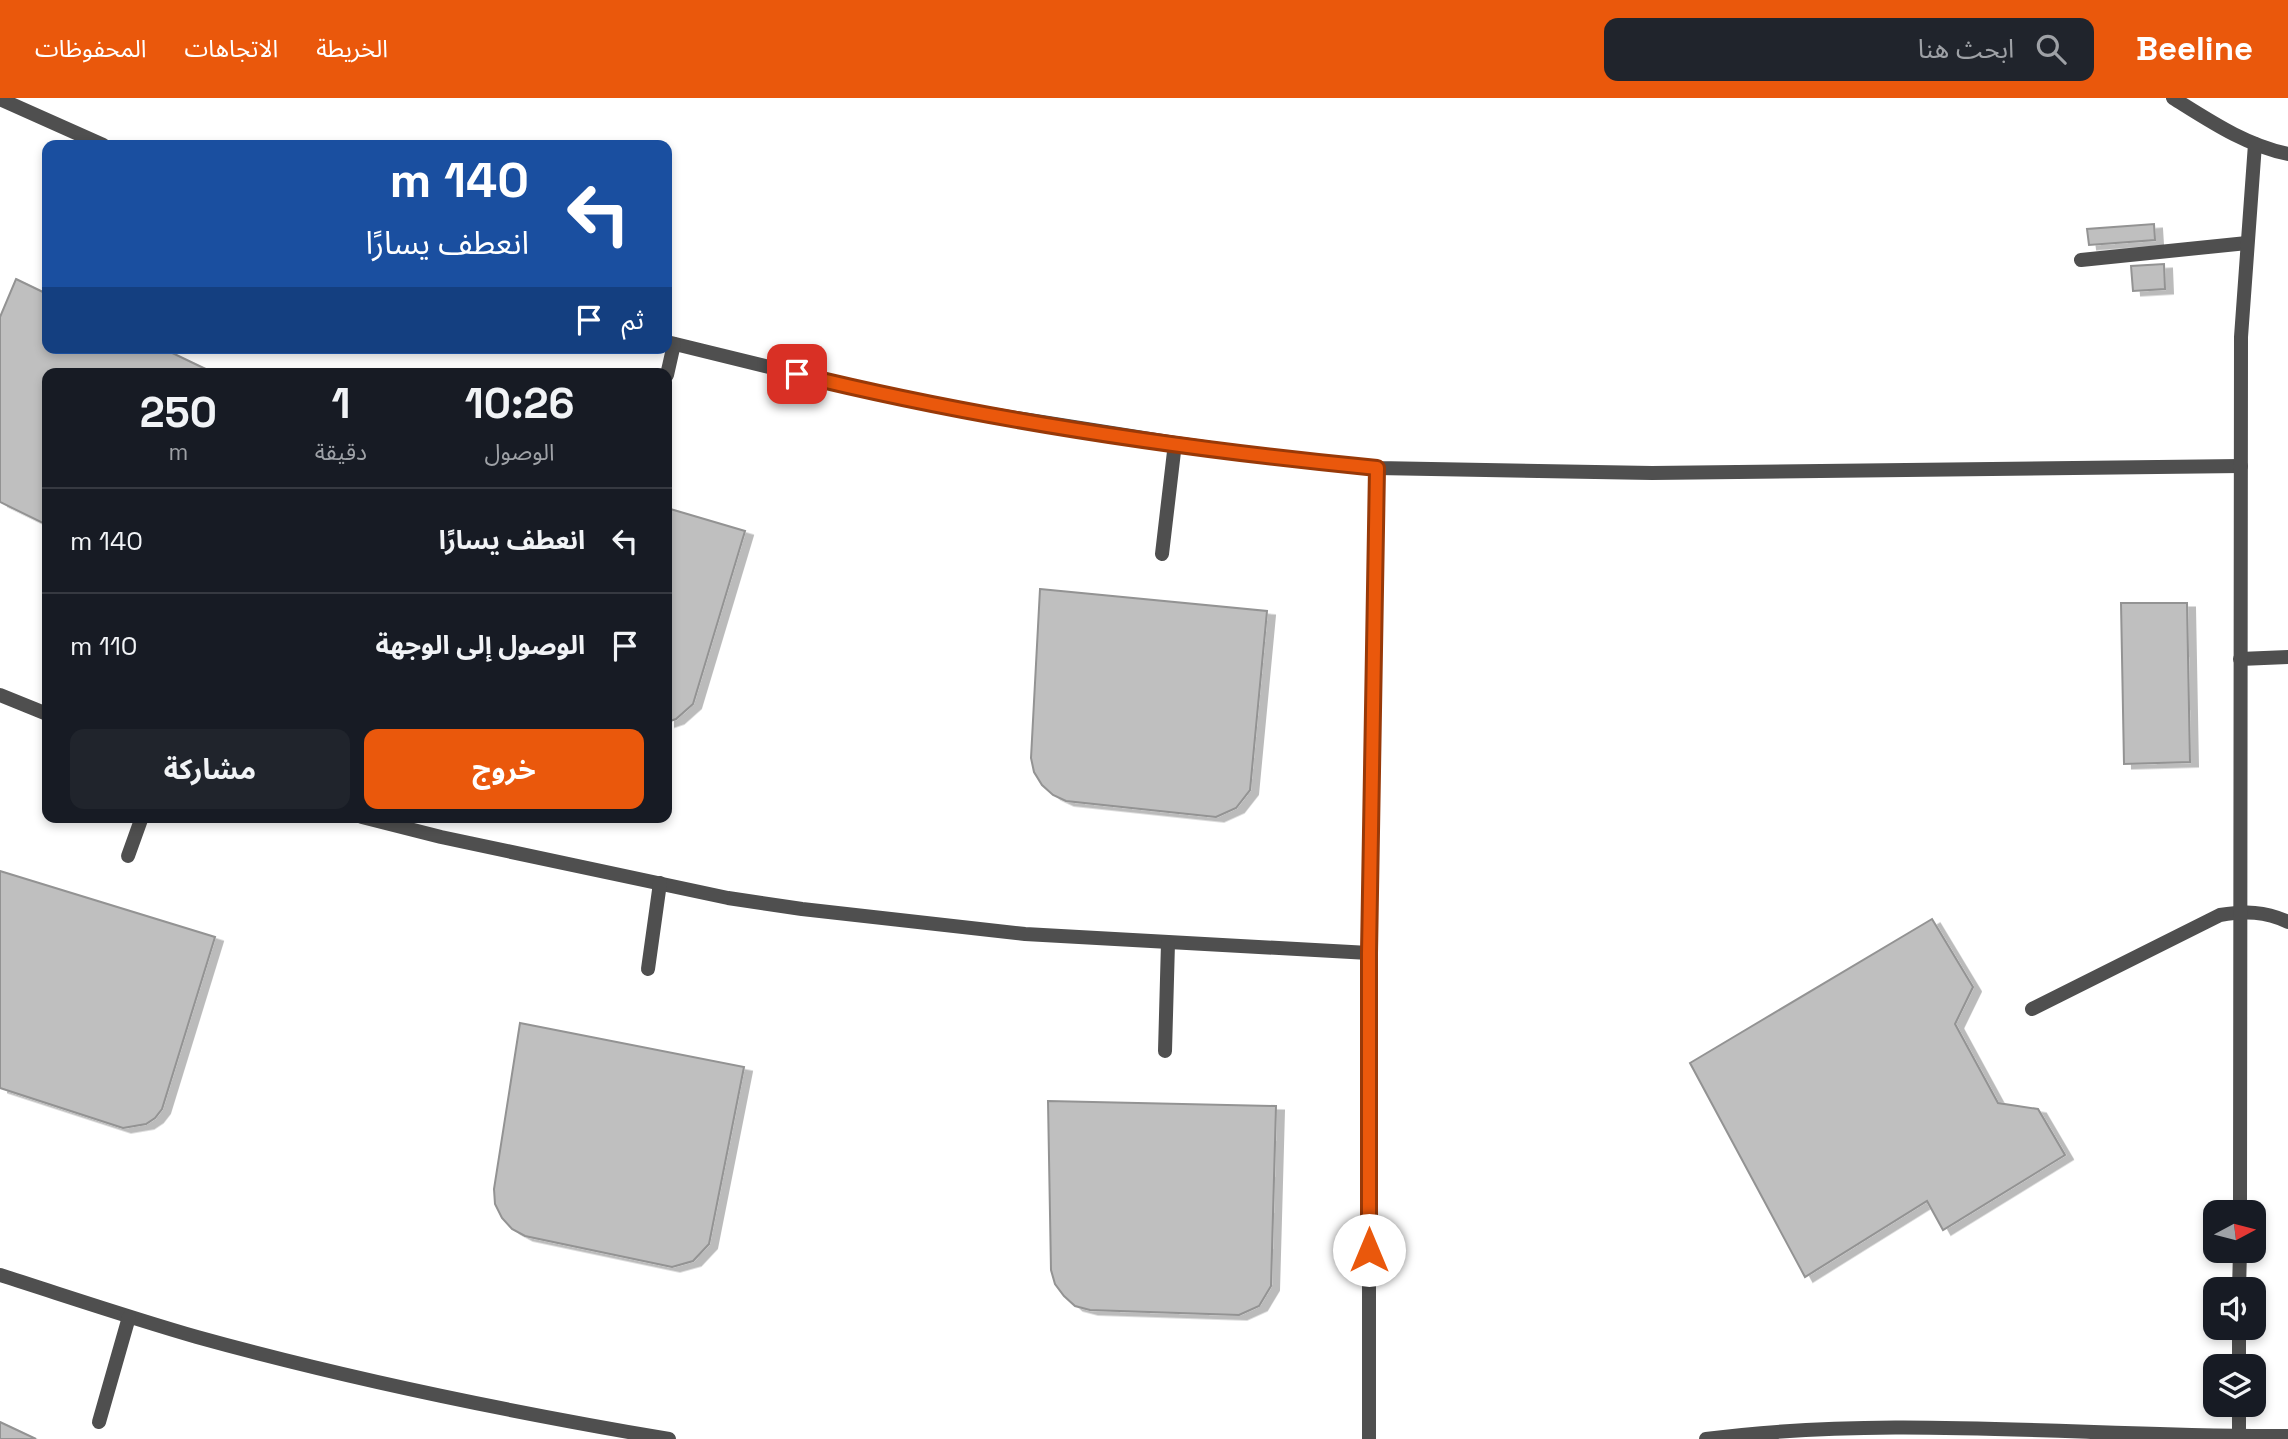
<!DOCTYPE html>
<html lang="ar">
<meta charset="utf-8">
<style>
body{margin:0;font-family:"Space Grotesk","Noto Sans Arabic",sans-serif;background:#20242c;color:#f1f3f6;direction:rtl;height:100vh;display:flex;flex-direction:column;font-size:26px;white-space:nowrap}
*{box-sizing:border-box;margin:0}
p{font-size:23px;color:#9ea1a6}
.icon{flex:none;width:38px;height:38px;fill:none;stroke:currentColor;stroke-width:2;stroke-linecap:round;stroke-linejoin:round}
.map{position:relative;flex:1;overflow:hidden;direction:ltr}
.side{position:absolute;left:42px;top:270px;width:630px;height:455px;display:flex;flex-direction:column;background:#171b24;border-radius:14px;box-shadow:0 4px 10px #0003;direction:rtl}
.side>*{flex:none}
.guide{position:absolute;left:42px;top:42px;width:630px;height:214px;border-radius:14px;box-shadow:0 4px 10px #0003;direction:rtl;background:#1a4fa0;color:#fff;overflow:hidden}
.needle{width:46px;rotate:83deg}
.controls{position:absolute;left:2203px;top:1102px;display:grid;gap:14px}
.controls a{display:grid;place-items:center;width:63px;height:63px;border-radius:14px;background:#171b24;box-shadow:0 4px 10px #0003;font-size:35px}
.pin{position:absolute;display:grid;place-items:center;width:60px;height:60px;color:#fff;margin:-30px;border-radius:14px;box-shadow:0 4px 10px #0006}
.me{position:absolute;width:77px;margin:-38px;rotate:0deg;stroke-linejoin:round;filter:drop-shadow(0 0 5px #0008)}
.turn{display:flex;align-items:center;gap:24px;height:147px;padding:0 28px;font-size:32px}
.turn .icon{width:91px;height:91px;stroke-width:2.5}
.turn b{display:block;font-size:49px;line-height:60px}
.then{display:flex;align-items:center;height:66px;padding:0 28px;background:#0003;gap:14px;font-size:26px}
.eta{display:flex;justify-content:space-evenly;align-items:center;height:119px;text-align:center}
.eta b{font-size:42px;font-weight:700;line-height:49px}
.cta{display:flex;gap:14px;margin-top:auto;padding:14px 28px}
.cta a{flex:1;height:80px;border-radius:14px;background:#ea580c;color:#fff;font-size:28px;font-weight:700;line-height:80px;text-align:center}
.cta a+a{background:#20242c;color:#f1f3f6}
ul{padding:0;list-style:none}
li{display:flex;align-items:center;gap:21px;height:105px;padding:0 28px;border-top:2px solid #363941}
li div{flex:1}
li b{display:block;font-size:26px}
li em{font-style:normal}
header{display:flex;align-items:center;gap:42px;box-sizing:border-box;height:98px;padding:0 35px;background:#ea580c;color:#fff}
header strong{font-size:33px}
nav{display:flex;gap:38px;margin-inline-start:auto;font-size:24px}
.search{width:490px;height:63px;background:#20242c;display:flex;align-items:center;gap:18px;box-sizing:border-box;padding:0 24px;border-radius:14px;color:#9ea1a6;font-size:26px}
.map>svg:first-child{display:block}
.building{fill:#bfbfbf;stroke:#939393;stroke-width:2;filter:url(#shadow)}
.lines{fill:none;stroke-linecap:round;stroke-linejoin:round}
.lane{stroke:#4f4f4f;stroke-width:14}
.route-casing{stroke:#983908;stroke-width:18}
.route{stroke:#ea580c;stroke-width:12}
</style>
<header>
<strong>Beeline</strong>
<div class="search"><svg class="icon" aria-label="search" viewBox="0 0 24 24"><circle cx="10" cy="10" r="6"/><path d="M15 15l6 6"/></svg>ابحث هنا</div>
<nav><a>الخريطة</a><a>الاتجاهات</a><a>المحفوظات</a></nav>
</header>
<div class="map">
<svg width="2288" height="1341" viewBox="0 0 2288 1341">
<defs>
<filter id="shadow"><feDropShadow dx="8" dy="4.5" stdDeviation="0" flood-color="#0004"/></filter>
</defs>
<rect width="100%" height="100%" fill="#fff"/>
<g class="building">
<polygon points="2154,126 2155,142 2089,147 2087,131"/>
<polygon points="2164,166 2165,191 2133,193 2131,168"/>
<polygon points="16,181 47,196 47,250 162,250 214,275 47,275 47,427 0,404 0,219"/>
<polygon points="667,410 745,433 693,606 676,621 667,624"/>
<polygon points="1040,491 1267,513 1250,692 1236,710 1216,719 1066,703 1053,697 1042,687 1034,674 1031,660"/>
<polygon points="2121,505 2187,505 2190,664 2124,666"/>
<polygon points="0,773 215,839 162,1011 155,1020 146,1026 123,1030 0,990"/>
<polygon points="1932,821 1973,889 1955,926 1998,1005 2038,1011 2065,1057 1943,1132 1927,1103 1805,1179 1690,965"/>
<polygon points="520,925 744,969 709,1146 693,1163 672,1169 525,1138 512,1131 502,1120 495,1106 494,1091"/>
<polygon points="1048,1003 1276,1008 1271,1188 1259,1208 1239,1217 1090,1212 1075,1208 1064,1198 1055,1186 1051,1172"/>
<polygon points="0,1324 36,1341 0,1341"/>
</g>
<g class="lines">
<g class="lane">
<path d="M2173 0C2210 23 2245 47 2288 56"/>
<polyline points="0,1 103,47"/>
<polyline points="2081,162 2247,145"/>
<polyline points="667,244 871,294 972,313 1175,345 1276,359 1377,370 1652,375 2241,368"/>
<polyline points="667,277 674,246"/>
<polyline points="1162,456 1175,345"/>
<polyline points="2240,561 2288,559"/>
<polyline points="0,597 47,616"/>
<polyline points="362,719 441,739 728,800 802,811 1025,836 1369,855"/>
<polyline points="128,758 142,719"/>
<polyline points="648,871 660,785"/>
<path d="M2032 911 2220 817C2245 813 2265 813 2288 824"/>
<polyline points="1165,953 1168,845"/>
<polyline points="2240,1115 2241,239 2255,46"/>
<path d="M0 1177C66 1198 131 1220 197 1239 352 1282 510 1314 669 1341"/>
<polyline points="2239,1192 2240,1153"/>
<polyline points="2239,1269 2239,1230"/>
<polyline points="99,1324 129,1219"/>
<polyline points="2239,1338 2239,1307"/>
<polyline points="1369,1341 1369,855 1377,370"/>
<path d="M1706 1341C1896 1316 2096 1340 2288 1338"/>
</g>
</g>
<g class="lines">
<defs>
<path id="route" d="M797 276C987 323 1183 351 1377 370L1369 855V1152"/>
</defs>
<use href="#route" class="route-casing"/>
<use href="#route" class="route"/>
</g>
</svg>
<div class="controls">
<a><svg class="needle" viewBox="-14 -14 28 28"><path d="M0-13l5 13h-10z" fill="#e53935"/><path d="M0 13l5-13h-10z" fill="#9ea1a6"/></svg></a>
<a><svg class="icon" aria-label="sound" viewBox="0 0 24 24"><path d="M4 9h4l5-4v14l-5-4H4zM17 9q2 3 0 6"/></svg></a>
<a><svg class="icon" aria-label="layers" viewBox="0 0 24 24"><path d="M12 4l9 5-9 5-9-5zM3 14l9 5 9-5"/></svg></a>
</div>
<div class="pin" style="left:797px;top:276px;background:#d93025"><svg class="icon" aria-label="arrive" viewBox="0 0 24 24"><path d="M6 21V4h12l-3 4 3 4H6"/></svg></div>
<svg class="me" style="left:1369px;top:1152px" viewBox="-20 -20 40 40"><circle r="19" fill="#fff"/><path d="M0-13L10 11 0 6-10 11z" fill="#ea580c"/></svg>
<div class="guide">
<div class="turn"><svg class="icon" aria-label="left" viewBox="0 0 24 24"><path d="M17 20v-9H6M10 6l-5 5 5 5"/></svg><div><b>140 m</b>انعطف يسارًا</div></div>
<div class="then">ثم<svg class="icon" aria-label="arrive" viewBox="0 0 24 24"><path d="M6 21V4h12l-3 4 3 4H6"/></svg></div>
</div>
<section class="side">
<div class="eta">
<div><b>10:26</b><p>الوصول</p></div>
<div><b>1</b><p>دقيقة</p></div>
<div><b>250</b><p>m</p></div>
</div>
<ul>
<li><svg class="icon" aria-label="left" viewBox="0 0 24 24"><path d="M17 20v-9H6M10 6l-5 5 5 5"/></svg><div><b>انعطف يسارًا</b></div><em>140 m</em></li>
<li><svg class="icon" aria-label="arrive" viewBox="0 0 24 24"><path d="M6 21V4h12l-3 4 3 4H6"/></svg><div><b>الوصول إلى الوجهة</b></div><em>110 m</em></li>
</ul>
<div class="cta"><a>خروج</a><a>مشاركة</a></div>
</section>
</div>
